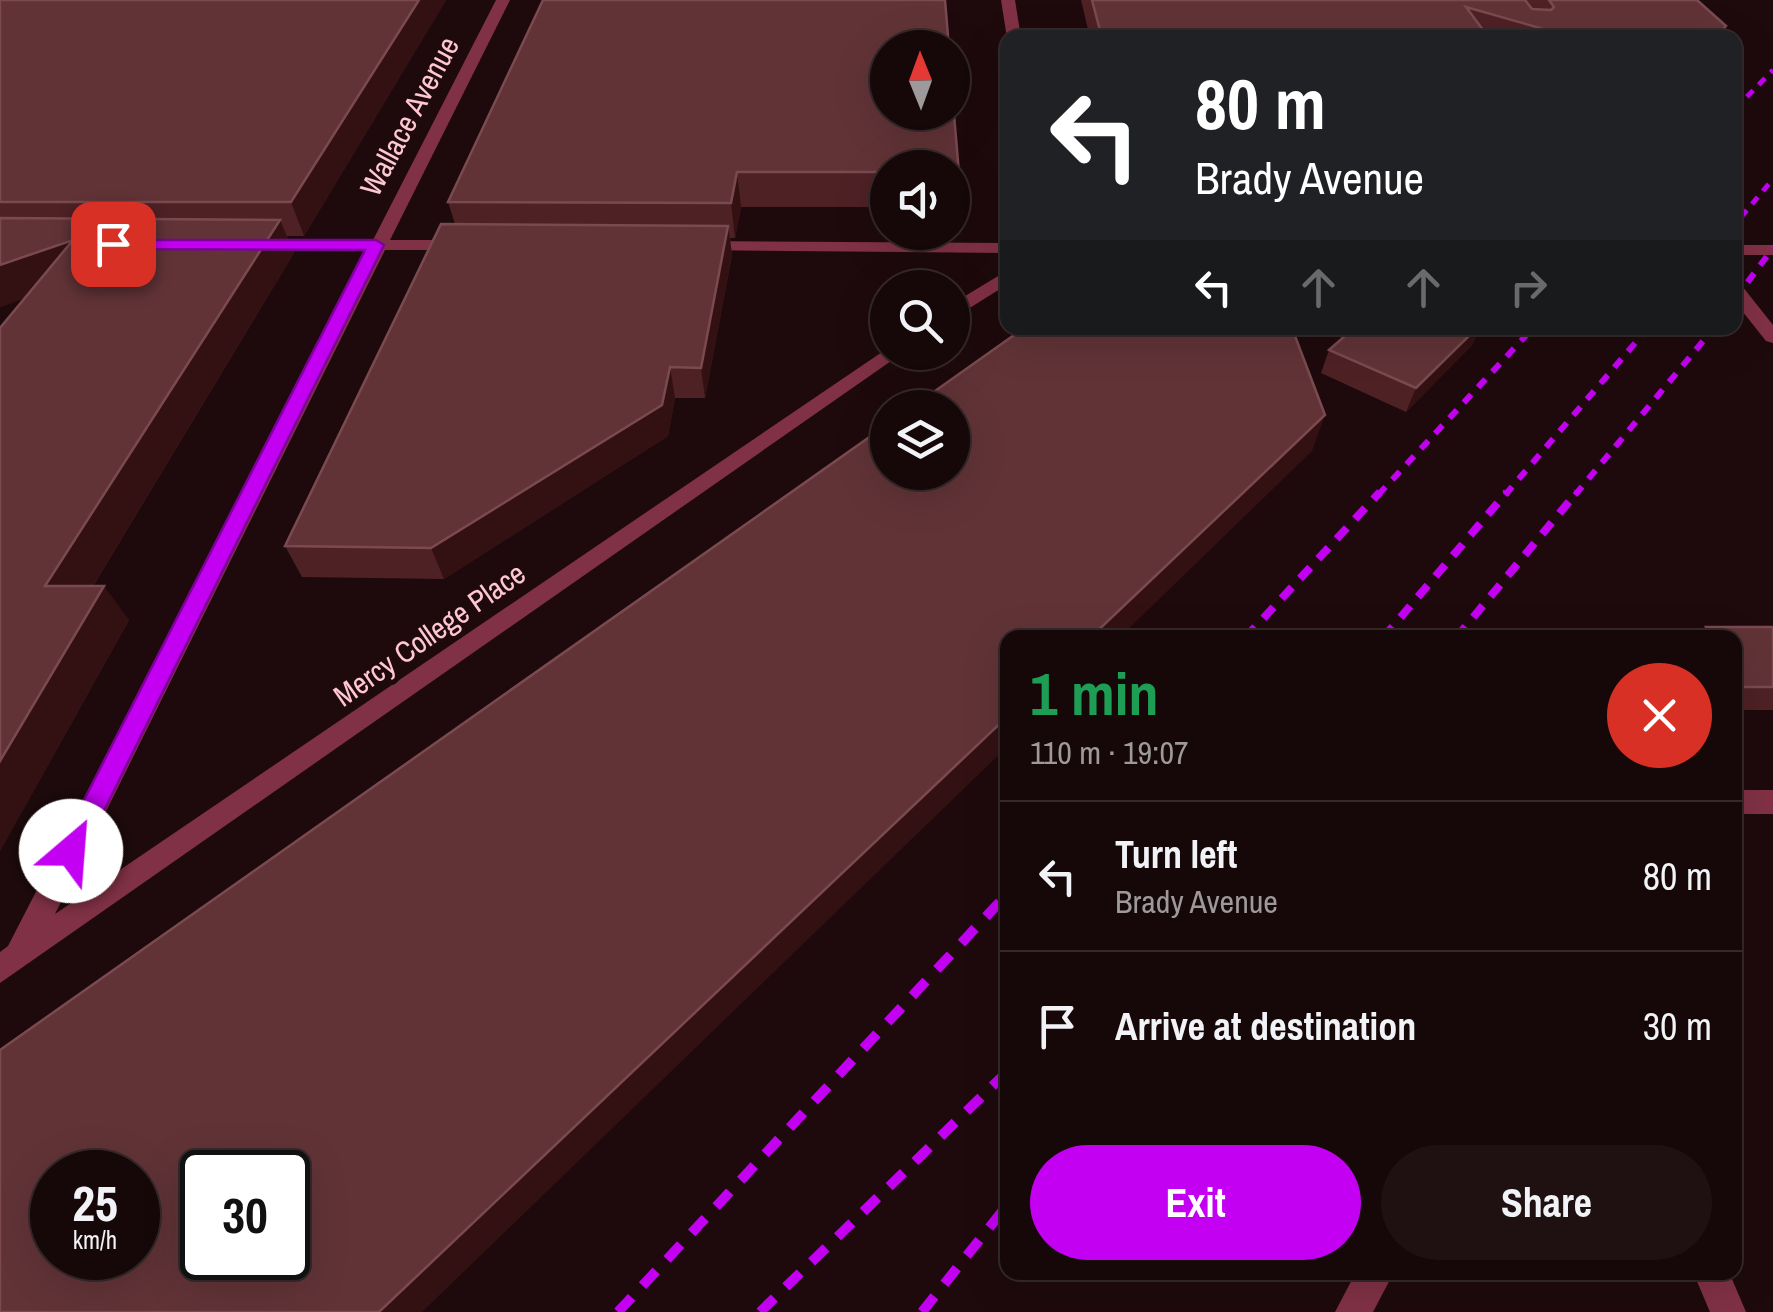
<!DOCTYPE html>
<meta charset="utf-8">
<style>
body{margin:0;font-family:"Archivo Narrow",sans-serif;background:#1f1112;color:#f1f3f6;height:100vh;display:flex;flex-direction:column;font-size:38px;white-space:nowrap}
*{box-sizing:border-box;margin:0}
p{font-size:32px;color:#9e9a9c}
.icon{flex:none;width:55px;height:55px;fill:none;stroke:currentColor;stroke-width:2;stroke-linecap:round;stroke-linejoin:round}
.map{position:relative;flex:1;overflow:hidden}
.side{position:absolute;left:1000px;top:630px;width:742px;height:650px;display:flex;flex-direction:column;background:#160809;border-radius:20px;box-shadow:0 10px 40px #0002,0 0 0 2px #35292a}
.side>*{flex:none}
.hud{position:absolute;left:1000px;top:30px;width:742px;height:305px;border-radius:20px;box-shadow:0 10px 40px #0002,0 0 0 2px #35292a;background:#202124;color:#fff;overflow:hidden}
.needle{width:65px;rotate:359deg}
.tools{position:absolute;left:870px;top:30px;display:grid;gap:20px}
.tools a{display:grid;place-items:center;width:100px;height:100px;border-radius:50%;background:#160809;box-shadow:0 10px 40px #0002,0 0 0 2px #35292a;font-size:50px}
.speed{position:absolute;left:30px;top:1150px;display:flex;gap:20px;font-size:50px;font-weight:700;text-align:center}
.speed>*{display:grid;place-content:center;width:130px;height:130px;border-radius:50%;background:#160809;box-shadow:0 10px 40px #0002,0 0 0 2px #35292a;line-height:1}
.speed small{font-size:25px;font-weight:400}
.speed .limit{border:5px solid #111;border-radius:15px;background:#fff;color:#111}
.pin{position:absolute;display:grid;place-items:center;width:85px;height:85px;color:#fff;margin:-42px;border-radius:20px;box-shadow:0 5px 15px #0006}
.me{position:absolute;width:110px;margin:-55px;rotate:27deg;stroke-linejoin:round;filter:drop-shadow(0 0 8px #0008)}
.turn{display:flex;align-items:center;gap:35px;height:210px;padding:0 30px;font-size:45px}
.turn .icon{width:130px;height:130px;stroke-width:2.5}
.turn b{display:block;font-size:70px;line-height:85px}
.lanes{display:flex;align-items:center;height:95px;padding:0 30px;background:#0003;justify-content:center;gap:50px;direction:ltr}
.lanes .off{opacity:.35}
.round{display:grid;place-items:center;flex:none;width:105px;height:105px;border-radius:52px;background:#1f1112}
.head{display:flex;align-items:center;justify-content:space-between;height:170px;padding:0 30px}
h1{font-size:60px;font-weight:700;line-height:75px;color:#1e9e55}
.action{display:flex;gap:20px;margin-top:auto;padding:20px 30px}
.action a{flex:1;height:115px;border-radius:60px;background:#c300f2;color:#fff;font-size:40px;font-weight:700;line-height:115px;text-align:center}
.action a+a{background:#1f1112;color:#f1f3f6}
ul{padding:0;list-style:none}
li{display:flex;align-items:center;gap:30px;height:150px;padding:0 30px;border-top:2px solid #35292a}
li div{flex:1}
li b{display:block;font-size:38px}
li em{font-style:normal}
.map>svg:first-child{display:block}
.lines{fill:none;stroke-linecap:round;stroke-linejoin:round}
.minor{fill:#813145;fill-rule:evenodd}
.rail-far3{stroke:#c300f2;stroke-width:5;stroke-dasharray:9 8;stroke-linecap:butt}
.rail-far2{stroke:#c300f2;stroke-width:6;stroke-dasharray:11 10;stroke-linecap:butt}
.rail-far1{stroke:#c300f2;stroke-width:8;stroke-dasharray:15 12;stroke-linecap:butt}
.rail{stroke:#c300f2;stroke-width:10;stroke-dasharray:20 16;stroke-linecap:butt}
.wall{fill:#4e2125}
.shaded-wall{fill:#331113}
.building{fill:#613337;stroke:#7a4a50;stroke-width:2.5;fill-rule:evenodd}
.route{fill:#c300f2;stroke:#7f009d;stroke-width:2.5}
.labels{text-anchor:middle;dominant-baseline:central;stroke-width:10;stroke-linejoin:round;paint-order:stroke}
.street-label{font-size:30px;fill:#ffc7d1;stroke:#1e0a0c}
</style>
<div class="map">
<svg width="1773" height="1312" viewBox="0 0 1773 1312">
<rect width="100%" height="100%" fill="#1e0a0c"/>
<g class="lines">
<g class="minor">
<polygon points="496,0 510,0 390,240 465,240 474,245 465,250 385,250 55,914 888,348 888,352 904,352 0,983 0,952 8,946 367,250 260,250 251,245 260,240 373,240"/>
<polygon points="1001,0 1015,0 1021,38 1007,38"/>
<polygon points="700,241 1008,243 1008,253 694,250 694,242"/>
<rect x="1735" y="245" width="38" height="10"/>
<polygon points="1008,270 1008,284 952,319 952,304"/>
<polygon points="1735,284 1742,286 1773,325 1773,343 1766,341 1735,302"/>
<rect x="1735" y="790" width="38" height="24"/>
<polygon points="1356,1272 1394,1272 1373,1312 1335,1312"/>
<polygon points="1693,1272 1729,1272 1746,1312 1710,1312"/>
</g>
<g class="rail-far3">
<polyline points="1735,109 1773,70"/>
<polyline points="1741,217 1773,179"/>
</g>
<g class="rail-far2">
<polyline points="1735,224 1743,215"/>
<polyline points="1735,299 1773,248"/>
<polyline points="1378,495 1533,328"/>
<polyline points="1505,495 1648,328"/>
<polyline points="1575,495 1714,328"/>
</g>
<g class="rail-far1">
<polyline points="1245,638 1380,492"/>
<polyline points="1383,638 1507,492"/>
<polyline points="1456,638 1577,492"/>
</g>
<g class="rail">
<polyline points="618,1312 1008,893"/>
<polyline points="760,1312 1008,1071"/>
<polyline points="922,1312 1008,1204"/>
</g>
</g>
<g class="wall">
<polygon points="0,0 446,0 304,236 287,236 294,253 93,586 129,620 0,851 24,298 0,307"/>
<polygon points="543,0 945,0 949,48 888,48 888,112 952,112 952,91 959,173 958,207 952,207 952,168 888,168 888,207 741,207 735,238 730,238 732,255 705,398 675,398 668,436 444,579 302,577 285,546 441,224 455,224 448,202"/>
<polygon points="1081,0 1697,0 1720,38 1090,38"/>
<polygon points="1354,328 1480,328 1472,345 1406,412 1321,373 1329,350"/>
<polygon points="1706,627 1773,627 1773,710 1735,710 1735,638 1697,638"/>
</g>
<g class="shaded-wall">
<polygon points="419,0 446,0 304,236 291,202"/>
<polygon points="737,172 741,207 735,238 731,203"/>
<polygon points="280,220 294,253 72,620 45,586"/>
<polygon points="728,226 732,255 705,398 701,368"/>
<polygon points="73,240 92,274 0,307 0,265"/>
<polygon points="1477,328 1480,328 1472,345 1406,412 1416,388"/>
<polygon points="670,367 675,398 668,436 444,579 431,548"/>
<polygon points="1325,415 1312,451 1119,638 1090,638"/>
<polygon points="104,586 129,620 0,851 0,761"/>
<polygon points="1008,716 1008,746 422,1312 379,1312"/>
</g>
<g class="building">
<polygon points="0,0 419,0 291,202 0,202"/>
<polygon points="543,0 945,0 949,48 888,48 888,112 952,112 952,91 959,173 952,173 952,168 888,168 888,172 737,172 731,203 448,202"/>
<polygon points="1092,0 1525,0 1532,9 1551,10 1554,7 1549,0 1697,0 1726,26 1716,38 1575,38 1466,7 1489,38 1102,38"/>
<polygon points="0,218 280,220 45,586 104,586 0,761 0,328 73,240 0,265"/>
<polygon points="441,224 728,226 701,368 670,367 662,405 431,548 285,546"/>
<path d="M1024 328H1292L1325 415 1090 638H1008V716L379 1312H0V1050L888 424V472H952V408H911ZM52 1172H138V1258H52ZM202 1172H288V1258H202Z"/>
<polygon points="1354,328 1477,328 1416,388 1329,350"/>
<polygon points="1706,627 1773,627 1773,687 1741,687 1735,677 1735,638 1712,638"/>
</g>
<polygon class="route" points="107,240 376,240 384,245 80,859 71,862 62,859 58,851 62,843 365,250 113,249 105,244"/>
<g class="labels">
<g class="street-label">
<text transform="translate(409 116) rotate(-62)">Wallace Avenue</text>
<text transform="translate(429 634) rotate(-35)">Mercy College Place</text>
</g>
</g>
</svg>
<div class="tools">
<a><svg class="needle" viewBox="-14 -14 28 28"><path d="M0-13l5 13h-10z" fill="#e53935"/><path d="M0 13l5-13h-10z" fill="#9e9a9c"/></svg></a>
<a><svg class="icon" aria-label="sound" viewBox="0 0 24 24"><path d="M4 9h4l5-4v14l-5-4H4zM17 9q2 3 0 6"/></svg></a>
<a><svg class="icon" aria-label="search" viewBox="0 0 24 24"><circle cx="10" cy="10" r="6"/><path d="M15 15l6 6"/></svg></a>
<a><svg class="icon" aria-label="layers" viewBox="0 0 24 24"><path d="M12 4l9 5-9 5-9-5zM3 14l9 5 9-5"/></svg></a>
</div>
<div class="speed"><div>25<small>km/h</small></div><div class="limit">30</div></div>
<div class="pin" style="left:113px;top:244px;background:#d93025"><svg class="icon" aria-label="arrive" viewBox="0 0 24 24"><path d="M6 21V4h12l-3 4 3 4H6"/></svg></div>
<svg class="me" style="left:71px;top:851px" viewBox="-20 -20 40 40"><circle r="19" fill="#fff"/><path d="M0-13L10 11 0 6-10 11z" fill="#c300f2"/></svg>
<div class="hud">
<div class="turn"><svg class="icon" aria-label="left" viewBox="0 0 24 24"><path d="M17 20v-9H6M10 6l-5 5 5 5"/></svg><div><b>80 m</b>Brady Avenue</div></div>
<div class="lanes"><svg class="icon" aria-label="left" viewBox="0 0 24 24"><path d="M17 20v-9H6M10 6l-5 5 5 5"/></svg><svg class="icon off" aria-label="ahead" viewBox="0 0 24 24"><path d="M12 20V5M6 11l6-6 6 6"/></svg><svg class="icon off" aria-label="ahead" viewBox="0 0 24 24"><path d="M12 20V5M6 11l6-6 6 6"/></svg><svg class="icon off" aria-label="right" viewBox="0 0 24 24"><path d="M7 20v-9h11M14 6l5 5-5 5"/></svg></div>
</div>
<section class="side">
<div class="head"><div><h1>1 min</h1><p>110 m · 19:07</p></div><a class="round" style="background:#d93025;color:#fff"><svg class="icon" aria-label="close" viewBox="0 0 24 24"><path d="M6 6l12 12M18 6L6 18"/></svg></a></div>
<ul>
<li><svg class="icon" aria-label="left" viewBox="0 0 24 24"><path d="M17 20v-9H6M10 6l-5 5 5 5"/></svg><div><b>Turn left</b><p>Brady Avenue</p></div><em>80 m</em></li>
<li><svg class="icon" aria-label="arrive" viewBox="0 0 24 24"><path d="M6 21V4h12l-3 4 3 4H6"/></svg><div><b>Arrive at destination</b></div><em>30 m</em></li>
</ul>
<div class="action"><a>Exit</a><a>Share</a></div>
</section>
</div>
